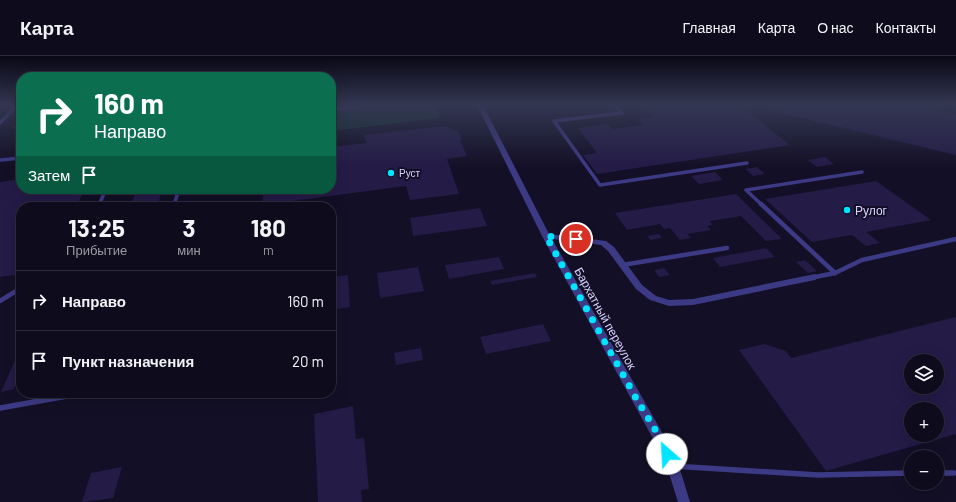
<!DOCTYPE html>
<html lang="ru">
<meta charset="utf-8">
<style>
body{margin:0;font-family:Barlow,sans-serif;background:#171425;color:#f1f3f6;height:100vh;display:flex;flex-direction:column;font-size:15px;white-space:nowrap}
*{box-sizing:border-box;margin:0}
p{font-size:13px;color:#9b9ba3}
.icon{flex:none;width:22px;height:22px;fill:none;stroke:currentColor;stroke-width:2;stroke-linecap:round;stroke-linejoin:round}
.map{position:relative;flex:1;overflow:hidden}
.sheet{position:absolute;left:16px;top:146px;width:320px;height:196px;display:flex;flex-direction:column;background:#0e0b1c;border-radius:16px;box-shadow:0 4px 16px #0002,0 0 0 1px #2e2b3b}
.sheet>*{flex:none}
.hud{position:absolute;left:16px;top:16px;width:320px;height:122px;border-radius:16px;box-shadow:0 4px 16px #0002,0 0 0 1px #2e2b3b;background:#0b6e4f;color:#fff;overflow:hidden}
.controls{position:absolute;left:904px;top:298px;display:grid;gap:8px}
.controls a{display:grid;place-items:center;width:40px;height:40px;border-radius:50%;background:#0e0b1c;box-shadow:0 4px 16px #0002,0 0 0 1px #2e2b3b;font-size:20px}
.pin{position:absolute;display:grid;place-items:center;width:34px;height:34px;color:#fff;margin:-17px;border:2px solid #fff;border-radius:50%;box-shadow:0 1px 4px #0007}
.me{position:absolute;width:44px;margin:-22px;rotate:334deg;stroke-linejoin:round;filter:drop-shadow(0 0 3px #0008)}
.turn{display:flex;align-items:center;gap:14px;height:84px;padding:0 12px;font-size:18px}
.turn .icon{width:52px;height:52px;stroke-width:2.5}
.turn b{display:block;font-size:28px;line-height:34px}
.then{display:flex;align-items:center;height:38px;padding:0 12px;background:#0003;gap:8px;font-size:15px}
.eta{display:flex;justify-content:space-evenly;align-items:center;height:68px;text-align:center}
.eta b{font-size:24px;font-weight:700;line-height:28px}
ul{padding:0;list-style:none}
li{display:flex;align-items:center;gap:12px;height:60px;padding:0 12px;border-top:1px solid #2e2b3b}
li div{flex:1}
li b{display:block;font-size:15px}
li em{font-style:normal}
header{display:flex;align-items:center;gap:24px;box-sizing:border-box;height:56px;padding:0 20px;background:#0e0b1c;border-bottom:1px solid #2e2b3b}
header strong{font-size:19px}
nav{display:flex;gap:22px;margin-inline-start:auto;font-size:14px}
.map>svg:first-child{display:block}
.green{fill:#12302f}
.building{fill:#241b47;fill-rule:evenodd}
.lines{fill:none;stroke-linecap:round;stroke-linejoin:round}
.lane-far2{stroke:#3d3a85;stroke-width:3.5}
.lane-far1{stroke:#3d3a85;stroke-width:4.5}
.lane{stroke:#3d3a85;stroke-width:5.5}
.street{fill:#3d3a85;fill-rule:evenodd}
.route{stroke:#00e5ff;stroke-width:7;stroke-dasharray:0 12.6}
.poi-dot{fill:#00e5ff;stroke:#130f26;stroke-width:1.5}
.labels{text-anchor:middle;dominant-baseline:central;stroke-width:4;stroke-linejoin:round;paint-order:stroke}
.far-poi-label{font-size:10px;fill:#d9d4ff;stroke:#130f26;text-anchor:start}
.poi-label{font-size:12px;fill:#d9d4ff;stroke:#130f26;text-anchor:start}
.street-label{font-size:12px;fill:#d9d4ff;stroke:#130f26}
</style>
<header>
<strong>Карта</strong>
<nav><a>Главная</a><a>Карта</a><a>О нас</a><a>Контакты</a></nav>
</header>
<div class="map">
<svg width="956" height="446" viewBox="0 0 956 446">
<rect width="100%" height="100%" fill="#130f26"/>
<polygon class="green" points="331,49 435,49 440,62 331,75"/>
<g class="building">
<polygon points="641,49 739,49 790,89 597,118 583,99 597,97 578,72 608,68 612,73 644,69 637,63 653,61"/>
<polygon points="770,49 914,49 956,58 956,99 781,57"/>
<polygon points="21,66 21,72 11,73 17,67"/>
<polygon points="436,71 446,71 455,74 458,76 462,83 460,84 467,100 447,103 459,138 410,144 406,130 262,149 264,133 331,133 331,91 366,87 364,79"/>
<polygon points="825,101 834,108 817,111 808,104"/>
<polygon points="757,111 765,118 753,120 745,113"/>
<polygon points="715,116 723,124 699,128 691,120"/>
<polygon points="21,123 21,133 85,133 76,151 21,151 21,218 0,221 0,126"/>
<polygon points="876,125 931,164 866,176 880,187 866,190 852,179 812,186 765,143"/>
<polygon points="162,135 157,151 130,151 135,138"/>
<polygon points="736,138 782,183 766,185 741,160 710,165 713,169 707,170 711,174 687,178 691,182 680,184 670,172 664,173 660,168 627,174 615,157"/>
<polygon points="480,152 487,170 413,180 410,162"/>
<polygon points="659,178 662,182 650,184 647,180"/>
<polygon points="766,192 775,201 720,211 713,202"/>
<polygon points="499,201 504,213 449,223 445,209"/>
<polygon points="805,204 817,215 808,217 796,206"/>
<polygon points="418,211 424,235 380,242 377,217"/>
<polygon points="664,212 670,219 659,221 654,214"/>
<polygon points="535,217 537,221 492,229 490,225"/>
<polygon points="348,219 350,251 331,254 331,221"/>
<path d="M956 261V378L826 415 739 294 764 288 786 295 791 302ZM911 305H937V331H911ZM911 353H937V379H911Z"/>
<polygon points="543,268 551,285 486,298 480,281"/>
<polygon points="21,291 21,318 14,333 1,336"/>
<polygon points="421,292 423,304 396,309 394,297"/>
<polygon points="353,350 356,383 364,382 369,433 361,434 362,446 318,446 314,358"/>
<polygon points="122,411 113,442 82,446 91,417"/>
</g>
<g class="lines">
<g class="lane-far2">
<polyline points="614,49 622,57"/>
<polyline points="331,54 357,51 357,49"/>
<polyline points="622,57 554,65 600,129 747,107"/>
<polyline points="0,67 17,49"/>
<polyline points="0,104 21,102"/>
<polyline points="99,149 106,133"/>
<polyline points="174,149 179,133"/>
<polyline points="762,149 746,134 862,116"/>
</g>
<g class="lane-far1">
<polyline points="761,148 835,217"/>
<polyline points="98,151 99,148"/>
<polyline points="173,151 174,148"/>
<polyline points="622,209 727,192"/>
<polyline points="815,221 835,217 862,204 956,183"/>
<polyline points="0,245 21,232"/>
</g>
<g class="lane">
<polyline points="0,352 84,337"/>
<polyline points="673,410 818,419 911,417"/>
<polyline points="937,417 954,417"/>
</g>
<polygon class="street" points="477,49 483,49 549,178 606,185 614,191 642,229 656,240 669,244 693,243 815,218 819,221 815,224 693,249 669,250 650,244 636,233 608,195 601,189 552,183 659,371 679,410 690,446 678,446 667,411 651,379 542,180"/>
</g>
<linearGradient id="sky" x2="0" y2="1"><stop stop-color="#0a0815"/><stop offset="0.44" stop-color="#333752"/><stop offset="1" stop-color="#333752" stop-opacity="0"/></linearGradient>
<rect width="956" height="111" fill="url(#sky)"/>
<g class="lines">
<polyline class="route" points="576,183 546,180 636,342 656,375 667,398"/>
</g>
<g class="poi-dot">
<circle cx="391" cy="117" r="4"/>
<circle cx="847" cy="154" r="4"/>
</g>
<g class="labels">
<g class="far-poi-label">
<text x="399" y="117">Руст</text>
</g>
<g class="poi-label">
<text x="855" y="154">Рулог</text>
</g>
<g class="street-label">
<text transform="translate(606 262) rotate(61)">Бархатный переулок</text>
</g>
</g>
</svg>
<div class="controls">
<a><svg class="icon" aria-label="layers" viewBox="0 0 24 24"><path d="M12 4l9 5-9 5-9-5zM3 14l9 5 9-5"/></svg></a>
<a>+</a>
<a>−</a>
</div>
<div class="pin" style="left:576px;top:183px;background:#d93025"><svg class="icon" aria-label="arrive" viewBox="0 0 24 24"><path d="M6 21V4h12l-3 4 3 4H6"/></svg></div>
<svg class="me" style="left:667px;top:398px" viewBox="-20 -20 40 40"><circle r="19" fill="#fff"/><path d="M0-13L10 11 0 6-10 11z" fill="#00e5ff"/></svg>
<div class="hud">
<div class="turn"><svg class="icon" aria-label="right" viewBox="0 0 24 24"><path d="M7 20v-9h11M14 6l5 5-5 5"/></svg><div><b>160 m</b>Направо</div></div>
<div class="then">Затем<svg class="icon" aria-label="arrive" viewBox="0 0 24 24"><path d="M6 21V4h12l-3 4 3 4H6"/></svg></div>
</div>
<section class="sheet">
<div class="eta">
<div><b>13:25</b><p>Прибытие</p></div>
<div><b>3</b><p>мин</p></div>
<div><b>180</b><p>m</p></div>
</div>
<ul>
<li><svg class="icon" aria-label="right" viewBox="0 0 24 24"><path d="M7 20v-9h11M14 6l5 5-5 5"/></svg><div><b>Направо</b></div><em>160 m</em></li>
<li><svg class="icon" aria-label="arrive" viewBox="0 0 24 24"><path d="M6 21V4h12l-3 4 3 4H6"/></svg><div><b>Пункт назначения</b></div><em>20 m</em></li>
</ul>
</section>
</div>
